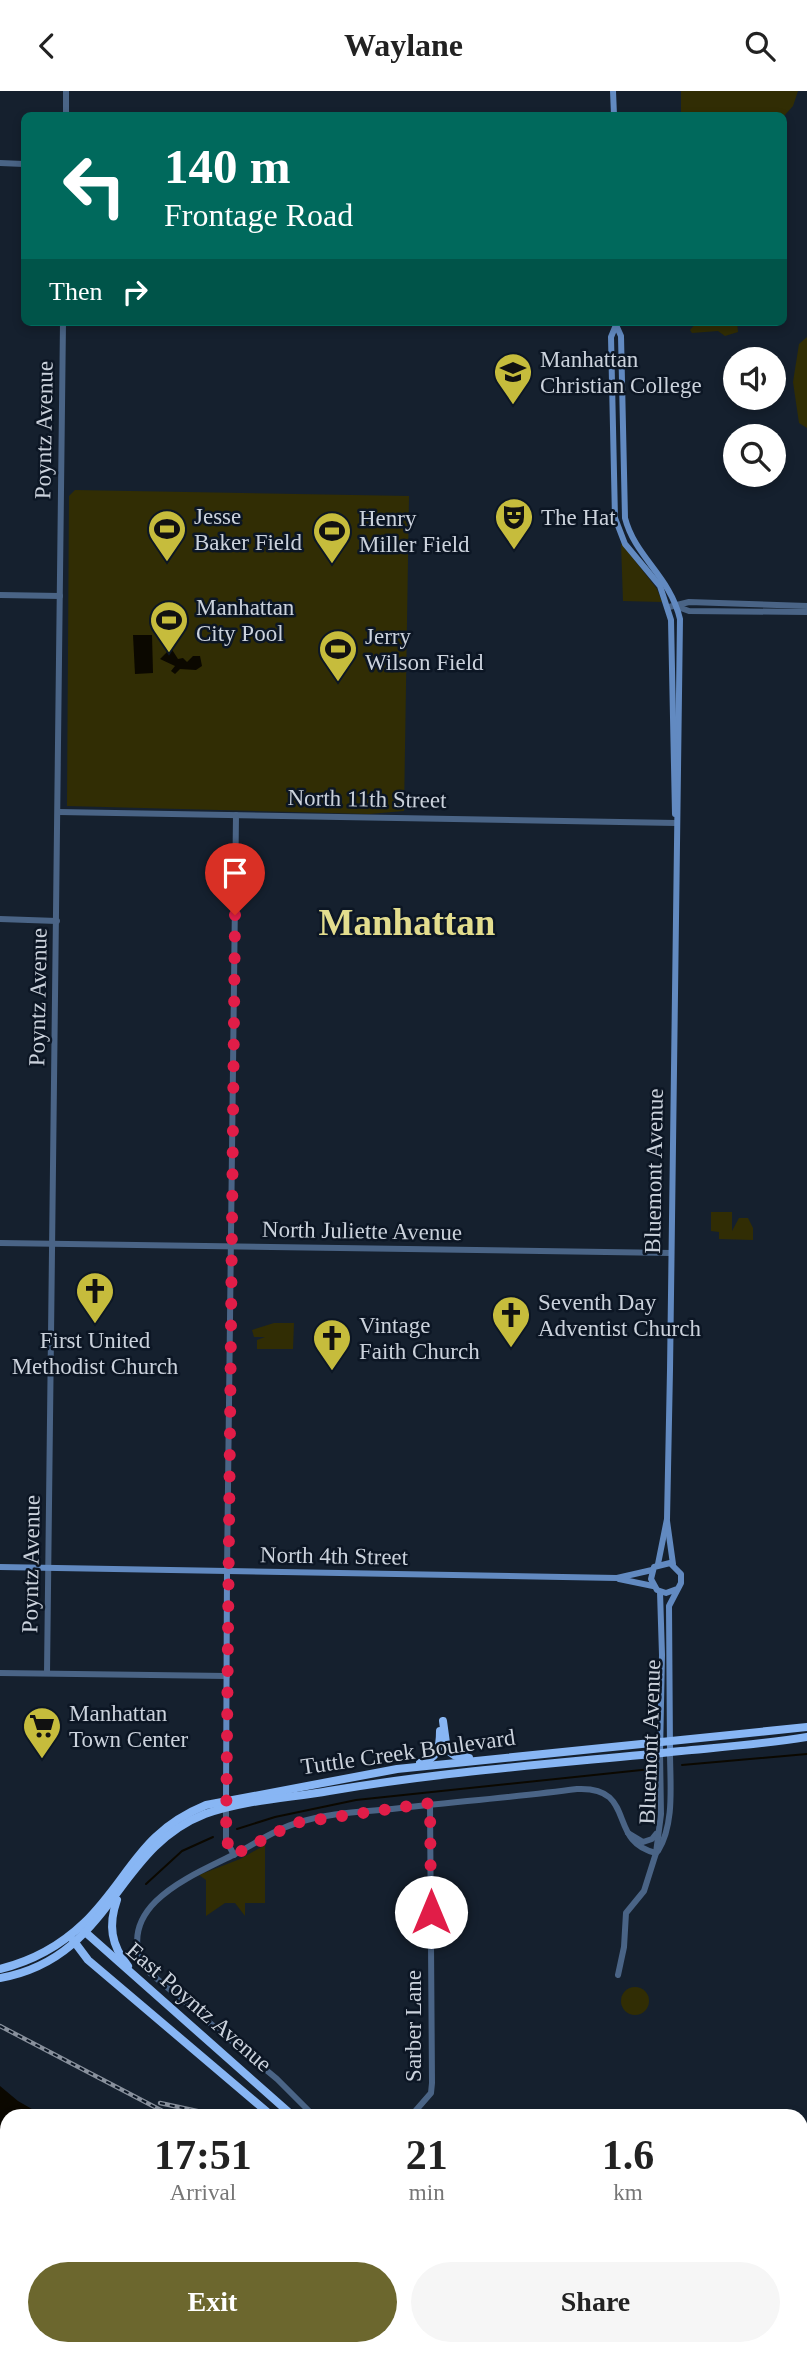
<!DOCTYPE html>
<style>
body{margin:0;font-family:"Times New Roman",serif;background:#f6f6f6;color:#222;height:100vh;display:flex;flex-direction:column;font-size:26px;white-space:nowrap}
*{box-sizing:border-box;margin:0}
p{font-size:23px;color:#767676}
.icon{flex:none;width:38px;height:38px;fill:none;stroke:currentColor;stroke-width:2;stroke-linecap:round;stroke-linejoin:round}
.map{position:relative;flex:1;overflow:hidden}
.side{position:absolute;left:0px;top:2018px;width:808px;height:247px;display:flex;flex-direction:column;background:#fff;border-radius:21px 21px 0 0;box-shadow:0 4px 10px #0003}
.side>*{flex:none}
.guide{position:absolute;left:21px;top:21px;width:766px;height:214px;border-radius:10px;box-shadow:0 4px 10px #0003;background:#00695c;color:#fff;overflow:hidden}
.tools{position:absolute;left:723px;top:256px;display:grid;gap:14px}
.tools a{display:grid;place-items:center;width:63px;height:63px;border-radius:50%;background:#fff;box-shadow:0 4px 10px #0003;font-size:35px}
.pin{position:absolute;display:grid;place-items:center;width:60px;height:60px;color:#fff;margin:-72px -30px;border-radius:50% 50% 50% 0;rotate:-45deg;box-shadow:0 0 7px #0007}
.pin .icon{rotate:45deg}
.me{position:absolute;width:77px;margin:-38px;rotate:0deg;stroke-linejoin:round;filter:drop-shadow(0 0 5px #0008)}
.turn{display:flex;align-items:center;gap:24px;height:147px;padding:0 28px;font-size:32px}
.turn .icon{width:91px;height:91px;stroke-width:2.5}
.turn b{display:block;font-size:49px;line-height:60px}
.then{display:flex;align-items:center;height:66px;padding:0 28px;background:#0003;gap:14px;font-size:26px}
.eta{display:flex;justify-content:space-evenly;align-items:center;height:119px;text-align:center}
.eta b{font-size:42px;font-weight:600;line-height:49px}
.cta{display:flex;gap:14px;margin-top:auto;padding:14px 28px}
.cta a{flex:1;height:80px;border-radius:42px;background:#6c672e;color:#fff;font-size:28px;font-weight:600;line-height:80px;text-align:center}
.cta a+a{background:#f6f6f6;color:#222}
header{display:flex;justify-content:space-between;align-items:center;height:91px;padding:0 28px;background:#fff;font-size:32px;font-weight:600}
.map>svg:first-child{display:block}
.green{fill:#312d04}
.forest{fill:#544f11}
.water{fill:#0b0800}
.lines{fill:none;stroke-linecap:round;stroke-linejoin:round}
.stream{stroke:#0b0800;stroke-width:2}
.tertiary{stroke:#4a6486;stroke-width:6}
.secondary{stroke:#628ac1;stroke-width:6}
.trunk{stroke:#88b6f4;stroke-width:8}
.rail-casing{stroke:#88909c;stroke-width:4.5}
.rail{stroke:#0c1624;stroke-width:2;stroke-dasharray:5;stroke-linecap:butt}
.route{stroke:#e11d48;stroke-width:12;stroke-dasharray:0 21.6}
.labels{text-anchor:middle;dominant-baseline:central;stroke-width:5;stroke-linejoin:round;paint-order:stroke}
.poi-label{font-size:23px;fill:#cbd2dc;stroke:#0c1624;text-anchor:start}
.street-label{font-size:23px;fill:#cbd2dc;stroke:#0c1624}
.town-label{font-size:37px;font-weight:bold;fill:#e3dd8e;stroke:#0c1624}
</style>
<header><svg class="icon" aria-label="back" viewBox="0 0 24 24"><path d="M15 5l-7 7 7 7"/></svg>Waylane<svg class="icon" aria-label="search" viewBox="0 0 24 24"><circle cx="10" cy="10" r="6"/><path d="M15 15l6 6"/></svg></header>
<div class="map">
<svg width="807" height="2264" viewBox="0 0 807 2264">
<rect width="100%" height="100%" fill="#15202e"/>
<g class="green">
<polygon points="681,0 798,0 793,15 784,25 681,24"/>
<polygon points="697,231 737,231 738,241 725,245 718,240 692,242 690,239"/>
<polygon points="807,246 807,337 799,332 793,291 799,253"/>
<polygon points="75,399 409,405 404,720 369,723 67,715 69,405"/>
<polygon points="621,452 657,498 662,511 623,510"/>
<polygon points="711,1121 732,1121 732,1140 739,1127 748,1127 753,1137 753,1149 719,1148 719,1141 711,1140"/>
<polygon points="274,1232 294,1232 293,1258 257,1258 257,1249 265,1246 254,1246 252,1239"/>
<polygon points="265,1754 265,1812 245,1812 245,1825 235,1812 225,1812 206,1825 206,1789 199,1784 240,1768"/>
<circle cx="635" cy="1910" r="14"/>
</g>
<g class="forest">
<polygon points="0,2096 7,2100 7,2247 0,2243"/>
<polygon points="23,2258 150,2258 153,2264 31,2264"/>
<polygon points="257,2258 333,2258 334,2264 260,2264"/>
</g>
<g class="water">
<polygon points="133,544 152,544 153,582 135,583"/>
<polygon points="171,557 178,568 183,567 187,571 193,565 200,565 202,575 196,579 180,578 175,583 171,580 175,575 160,568"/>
<polygon points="0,1995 18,2010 44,2025 7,2025 7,2100 0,2096"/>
<polygon points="150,2258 251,2258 253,2264 153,2264"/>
</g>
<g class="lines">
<g class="stream">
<polyline points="682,1674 807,1663"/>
<polyline points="237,1738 275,1726 356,1709 651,1678"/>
<polyline points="146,1793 182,1760 213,1746"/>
</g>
<g class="tertiary">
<polyline points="66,24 66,0"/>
<polyline points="0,72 24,73"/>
<polyline points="0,504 60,505"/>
<polyline points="669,516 689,511 807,515"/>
<polyline points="678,516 689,520 807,521"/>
<polyline points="59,721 676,732"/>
<polyline points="0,828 57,830"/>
<polyline points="0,1152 671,1162"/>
<polyline points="227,1480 236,724"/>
<polyline points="0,1582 227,1585"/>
<polyline points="47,1582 63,231"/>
<polyline points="226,1717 226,1749 234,1764"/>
<polyline points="628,1742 643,1751 652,1748 656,1743"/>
<path d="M658 1760C675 1732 670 1693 670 1661"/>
<polyline points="618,1884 624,1856 626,1822 644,1800 656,1762 661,1723 660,1662"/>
<path d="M314 2025 277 1988 144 1877C113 1814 194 1784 235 1763 255 1753 275 1738 297 1732 327 1722 360 1721 392 1718 453 1711 516 1706 577 1698 638 1695 606 1751 656 1762"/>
<polyline points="411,2025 431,2002 432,1992 430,1712"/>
</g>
<g class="secondary">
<polyline points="613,0 614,24"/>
<path d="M616 234 621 245 625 427C635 466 670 485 680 528L670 1279 667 1428 658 1473"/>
<polyline points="616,234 611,246 615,427 625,453 660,495 671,529 675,723"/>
<polyline points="667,1430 673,1473"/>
<polyline points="0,1476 617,1487 652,1479"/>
<polyline points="619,1488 653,1495"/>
<polyline points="660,1501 662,1564 660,1662"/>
<polyline points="670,1661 669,1515 681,1492 681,1483 670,1472 654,1476 651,1488 657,1499 666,1502 677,1498"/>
<polyline points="226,1711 227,1480"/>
</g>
<g class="trunk">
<polyline points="443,1630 447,1659 454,1664 469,1667"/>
<path d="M420 1672C438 1668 440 1656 440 1640"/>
<path d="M117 1809C108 1834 111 1854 128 1875"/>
<polyline points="84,1840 293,2025"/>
<polyline points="73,1849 88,1869 272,2025"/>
<path d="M0 1878C32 1870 60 1855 84 1832 131 1786 138 1742 206 1714L397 1678 807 1636"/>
<path d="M0 1887C112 1867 114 1758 205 1723 244 1709 289 1707 329 1700 446 1680 564 1672 681 1660 723 1656 765 1653 807 1646"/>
<polyline points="508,2258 514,2264"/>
<polyline points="530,2258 536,2264"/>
</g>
<defs>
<g id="rail">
<polyline points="0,1935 172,2025"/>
<polyline points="160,2012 220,2025"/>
<polyline points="443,2258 450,2264"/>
<polyline points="463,2258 469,2264"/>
</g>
</defs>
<use href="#rail" class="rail-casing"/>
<use href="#rail" class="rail"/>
</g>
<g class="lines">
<polyline class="route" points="235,824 226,1749 234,1764 295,1732 430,1712 431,1821"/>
</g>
<defs>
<symbol id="university-pin" viewBox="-11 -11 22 30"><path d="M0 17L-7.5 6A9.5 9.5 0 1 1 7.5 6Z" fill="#c6bc3c" stroke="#0c1624"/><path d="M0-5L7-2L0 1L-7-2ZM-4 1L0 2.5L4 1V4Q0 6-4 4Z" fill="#111"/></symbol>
<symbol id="theatre-pin" viewBox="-11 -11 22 30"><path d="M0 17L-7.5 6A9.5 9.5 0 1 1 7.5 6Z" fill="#c6bc3c" stroke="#0c1624"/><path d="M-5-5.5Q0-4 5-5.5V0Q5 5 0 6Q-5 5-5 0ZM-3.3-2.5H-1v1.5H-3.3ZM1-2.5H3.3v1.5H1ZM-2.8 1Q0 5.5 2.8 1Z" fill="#111"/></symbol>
<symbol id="stadium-pin" viewBox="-11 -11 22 30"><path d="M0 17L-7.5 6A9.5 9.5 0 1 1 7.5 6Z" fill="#c6bc3c" stroke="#0c1624"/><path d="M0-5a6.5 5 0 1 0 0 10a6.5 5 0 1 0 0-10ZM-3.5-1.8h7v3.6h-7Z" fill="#111"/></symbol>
<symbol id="church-pin" viewBox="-11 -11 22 30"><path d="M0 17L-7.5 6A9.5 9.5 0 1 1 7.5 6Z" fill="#c6bc3c" stroke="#0c1624"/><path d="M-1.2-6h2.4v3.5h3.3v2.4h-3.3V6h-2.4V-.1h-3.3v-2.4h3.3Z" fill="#111"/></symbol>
<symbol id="supermarket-pin" viewBox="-11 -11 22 30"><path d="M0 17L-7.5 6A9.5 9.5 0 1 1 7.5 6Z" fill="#c6bc3c" stroke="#0c1624"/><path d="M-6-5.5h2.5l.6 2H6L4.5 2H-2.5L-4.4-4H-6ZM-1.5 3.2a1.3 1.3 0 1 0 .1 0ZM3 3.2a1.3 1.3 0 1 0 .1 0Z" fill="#111"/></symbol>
</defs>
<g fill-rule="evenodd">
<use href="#university-pin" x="491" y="259" width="44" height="60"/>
<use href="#theatre-pin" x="492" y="404" width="44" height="60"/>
<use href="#stadium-pin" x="145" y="416" width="44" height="60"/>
<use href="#stadium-pin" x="310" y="418" width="44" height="60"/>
<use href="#stadium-pin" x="147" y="507" width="44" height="60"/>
<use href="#stadium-pin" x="316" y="536" width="44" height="60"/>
<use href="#church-pin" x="73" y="1178" width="44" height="60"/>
<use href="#church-pin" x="489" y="1202" width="44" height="60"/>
<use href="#church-pin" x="310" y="1225" width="44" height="60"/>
<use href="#supermarket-pin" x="20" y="1613" width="44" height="60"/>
</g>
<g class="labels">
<g class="poi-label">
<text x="540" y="268">Manhattan<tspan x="540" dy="26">Christian College</tspan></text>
<text x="194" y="425">Jesse<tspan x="194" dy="26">Baker Field</tspan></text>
<text x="541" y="426">The Hat</text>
<text x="359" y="427">Henry<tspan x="359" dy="26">Miller Field</tspan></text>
<text x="196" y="516">Manhattan<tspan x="196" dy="26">City Pool</tspan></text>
<text x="365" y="545">Jerry<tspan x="365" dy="26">Wilson Field</tspan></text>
<text x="538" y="1211">Seventh Day<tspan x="538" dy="26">Adventist Church</tspan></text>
<text x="359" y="1234">Vintage<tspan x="359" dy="26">Faith Church</tspan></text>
<text x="95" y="1249" text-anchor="middle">First United<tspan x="95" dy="26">Methodist Church</tspan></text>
<text x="69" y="1622">Manhattan<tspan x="69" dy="26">Town Center</tspan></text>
</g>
<g class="street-label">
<text transform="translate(44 339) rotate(-89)">Poyntz Avenue</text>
<text transform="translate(367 708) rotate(1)">North 11th Street</text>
<text transform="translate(38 906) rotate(-89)">Poyntz Avenue</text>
<text transform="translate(654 1080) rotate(-89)">Bluemont Avenue</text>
<text transform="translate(362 1140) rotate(1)">North Juliette Avenue</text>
<text transform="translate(334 1465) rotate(1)">North 4th Street</text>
<text transform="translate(31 1473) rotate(-89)">Poyntz Avenue</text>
<text transform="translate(650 1651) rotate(-88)">Bluemont Avenue</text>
<text transform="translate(408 1661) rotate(-8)">Tuttle Creek Boulevard</text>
<text transform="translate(199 1916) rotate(41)">East Poyntz Avenue</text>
<text transform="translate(413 1935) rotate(-90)">Sarber Lane</text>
</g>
<g class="town-label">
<text x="407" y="831">Manhattan</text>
</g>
</g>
</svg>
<div class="tools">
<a><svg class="icon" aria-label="sound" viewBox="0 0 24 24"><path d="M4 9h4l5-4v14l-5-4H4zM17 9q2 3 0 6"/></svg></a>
<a><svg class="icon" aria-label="search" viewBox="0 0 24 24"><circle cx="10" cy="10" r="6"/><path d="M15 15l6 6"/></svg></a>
</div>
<div class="pin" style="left:235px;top:824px;background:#d93025"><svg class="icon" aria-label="arrive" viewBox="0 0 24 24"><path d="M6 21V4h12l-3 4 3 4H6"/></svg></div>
<svg class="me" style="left:431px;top:1821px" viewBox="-20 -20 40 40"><circle r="19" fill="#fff"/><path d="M0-13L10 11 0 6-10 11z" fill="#e11d48"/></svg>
<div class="guide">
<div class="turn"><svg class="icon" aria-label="left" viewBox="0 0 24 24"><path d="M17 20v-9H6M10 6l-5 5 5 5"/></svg><div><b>140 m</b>Frontage Road</div></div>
<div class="then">Then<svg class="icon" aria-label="right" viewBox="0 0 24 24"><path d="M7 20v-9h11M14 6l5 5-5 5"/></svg></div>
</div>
<section class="side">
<div class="eta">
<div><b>17:51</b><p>Arrival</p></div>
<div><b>21</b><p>min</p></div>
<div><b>1.6</b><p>km</p></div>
</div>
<div class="cta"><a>Exit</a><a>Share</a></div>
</section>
</div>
